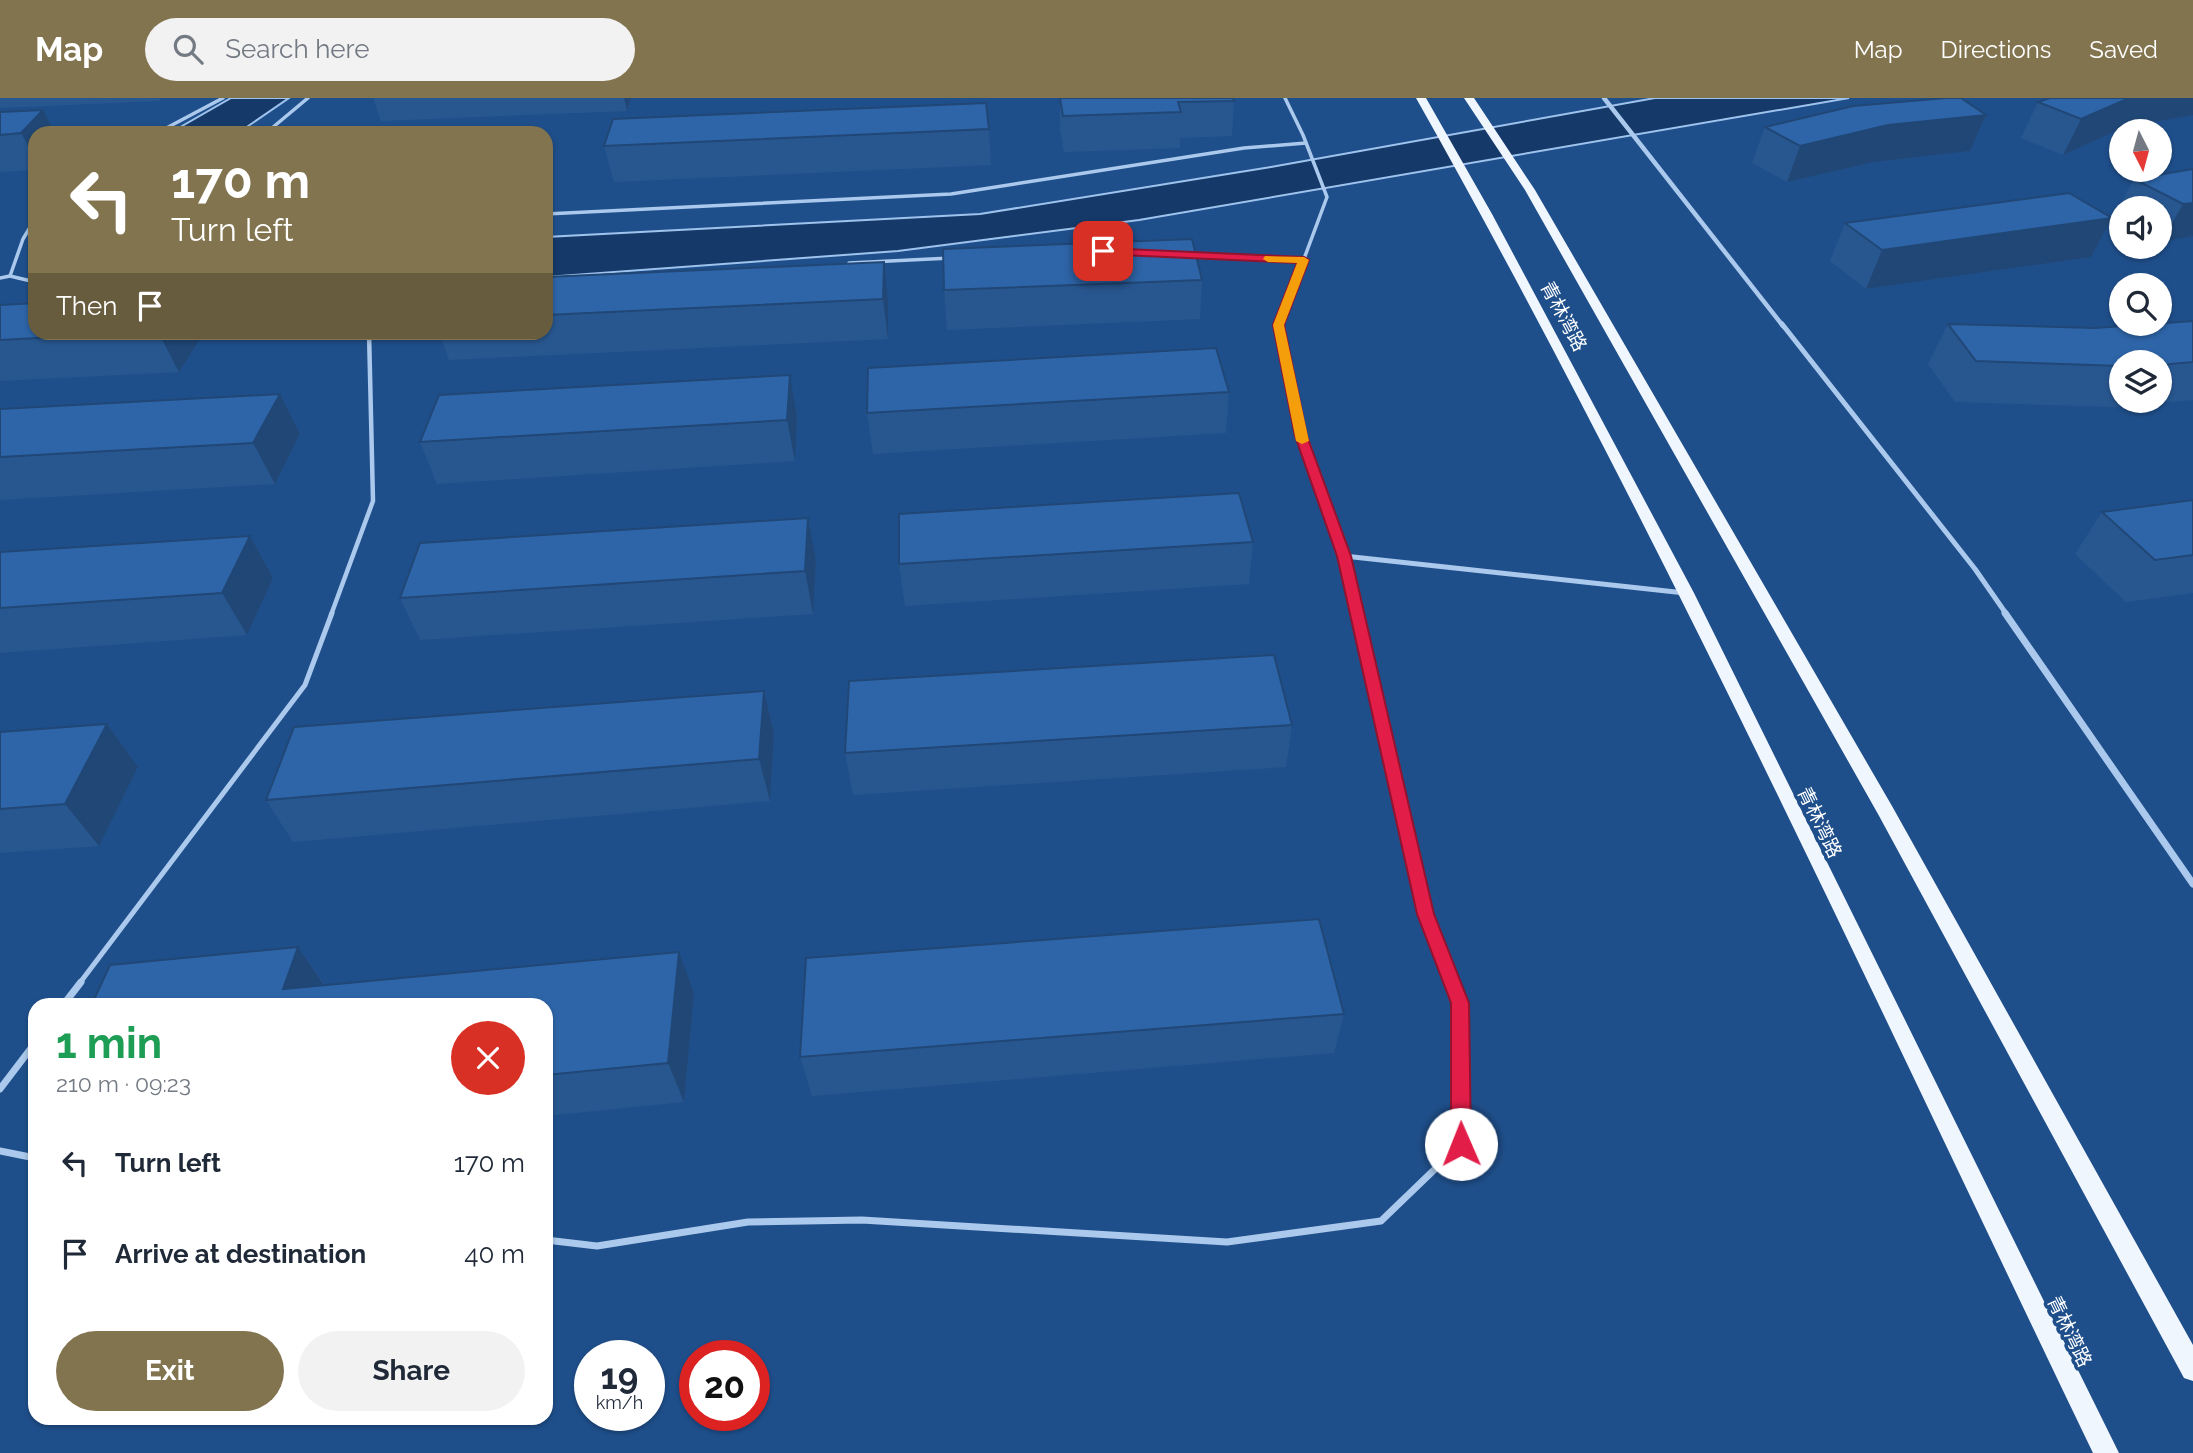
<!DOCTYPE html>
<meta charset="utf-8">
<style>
body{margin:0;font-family:Raleway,"Noto Sans SC",sans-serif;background:#f2f2f3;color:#1f2937;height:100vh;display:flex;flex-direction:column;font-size:26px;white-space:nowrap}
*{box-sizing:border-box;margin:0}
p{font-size:23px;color:#747a83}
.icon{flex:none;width:38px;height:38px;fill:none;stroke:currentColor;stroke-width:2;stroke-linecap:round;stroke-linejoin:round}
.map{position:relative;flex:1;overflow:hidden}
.side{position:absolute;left:28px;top:900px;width:525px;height:427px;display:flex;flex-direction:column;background:#fff;border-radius:21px;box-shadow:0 2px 5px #0004}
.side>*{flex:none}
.guide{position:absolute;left:28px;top:28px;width:525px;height:214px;border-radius:21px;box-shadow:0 2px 5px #0004;background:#82744e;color:#fff;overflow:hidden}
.needle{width:46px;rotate:174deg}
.controls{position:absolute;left:2109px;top:21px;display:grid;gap:14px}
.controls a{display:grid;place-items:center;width:63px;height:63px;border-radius:50%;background:#fff;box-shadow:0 2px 5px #0004;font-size:35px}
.speed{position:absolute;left:574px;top:1242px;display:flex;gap:14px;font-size:35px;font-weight:700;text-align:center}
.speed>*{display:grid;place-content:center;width:91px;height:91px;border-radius:50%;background:#fff;box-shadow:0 2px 5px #0004;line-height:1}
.speed small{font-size:18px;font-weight:400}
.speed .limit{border:10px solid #d22;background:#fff;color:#111}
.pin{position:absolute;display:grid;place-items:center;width:60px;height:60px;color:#fff;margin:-30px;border-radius:14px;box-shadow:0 4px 10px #0006}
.me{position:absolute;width:77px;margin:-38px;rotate:359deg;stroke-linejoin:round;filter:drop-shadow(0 0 5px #0008)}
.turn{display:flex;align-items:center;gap:24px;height:147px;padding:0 28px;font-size:32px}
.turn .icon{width:91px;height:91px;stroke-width:2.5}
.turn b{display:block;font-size:49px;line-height:60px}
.then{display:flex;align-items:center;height:66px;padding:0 28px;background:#0003;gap:14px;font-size:26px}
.round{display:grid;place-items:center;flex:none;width:74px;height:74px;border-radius:37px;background:#f2f2f3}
.overview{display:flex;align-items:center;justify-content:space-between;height:119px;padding:0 28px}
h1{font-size:42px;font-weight:700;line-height:52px;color:#1e9e55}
.button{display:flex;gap:14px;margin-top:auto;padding:14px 28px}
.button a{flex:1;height:80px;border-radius:42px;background:#82744e;color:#fff;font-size:28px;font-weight:700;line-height:80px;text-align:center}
.button a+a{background:#f2f2f3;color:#1f2937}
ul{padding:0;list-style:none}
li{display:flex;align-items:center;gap:21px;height:91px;padding:0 28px}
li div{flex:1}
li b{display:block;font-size:26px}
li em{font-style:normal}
header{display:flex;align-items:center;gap:42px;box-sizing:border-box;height:98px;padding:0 35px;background:#82744e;color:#fff}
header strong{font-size:33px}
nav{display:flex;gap:38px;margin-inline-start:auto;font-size:24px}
.search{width:490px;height:63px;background:#f2f2f3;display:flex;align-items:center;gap:18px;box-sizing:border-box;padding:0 24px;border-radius:38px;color:#747a83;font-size:26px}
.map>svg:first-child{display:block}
.water{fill:#153a6a;stroke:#9fc3ed;stroke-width:2}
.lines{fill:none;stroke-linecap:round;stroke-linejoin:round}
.lane-far3{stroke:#abc9ec;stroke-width:3.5}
.lane-far2{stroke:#abc9ec;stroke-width:4.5}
.lane-far1{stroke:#abc9ec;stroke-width:5}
.lane{stroke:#abc9ec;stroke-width:7}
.street-far2{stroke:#abc9ec;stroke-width:4.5}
.street-far1{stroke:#abc9ec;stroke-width:5}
.street{stroke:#abc9ec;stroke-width:7}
.primary{fill:#f0f6fe;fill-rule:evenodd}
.wall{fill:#285790;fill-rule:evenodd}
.shaded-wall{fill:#204776}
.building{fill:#2e65a8;stroke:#204776;stroke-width:2}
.route{fill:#e11d48;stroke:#92132f;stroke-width:2}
.slow{fill:#f59e0b}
.labels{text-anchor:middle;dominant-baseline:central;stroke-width:7;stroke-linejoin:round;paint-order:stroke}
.street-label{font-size:19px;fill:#fff;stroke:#1f4f8b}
</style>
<header>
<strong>Map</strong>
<div class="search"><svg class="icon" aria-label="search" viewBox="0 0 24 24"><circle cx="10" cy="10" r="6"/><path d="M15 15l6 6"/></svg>Search here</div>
<nav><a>Map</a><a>Directions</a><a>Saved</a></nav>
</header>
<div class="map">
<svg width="2193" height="1355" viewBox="0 0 2193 1355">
<rect width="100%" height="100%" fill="#1f4f8b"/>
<g class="water">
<polygon points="231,0 289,0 238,35 170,35"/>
<polygon points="1655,0 1849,0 1139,122 898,153 546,179 546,139 980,116 1271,69"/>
</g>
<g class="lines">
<g class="lane-far3">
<polyline points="157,35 223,0"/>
<polyline points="266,35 308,0"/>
<polyline points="546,116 951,96 1244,50 1306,45"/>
<polyline points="1191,157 1304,162"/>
<polyline points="849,165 951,160"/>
<polyline points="10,178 23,141 35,121"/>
<polyline points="0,180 10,178 35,184"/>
<polyline points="1279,228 1327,99 1303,37 1285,0"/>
</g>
<g class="lane-far2">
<polyline points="1279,226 1301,338 1344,458 1357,517"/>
<polyline points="331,517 373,403 369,234"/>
</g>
<g class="lane-far1">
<polyline points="1357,515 1425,816 1452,886"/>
<polyline points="79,886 305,587 332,515"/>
</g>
<g class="lane">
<polyline points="64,906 81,884"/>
<polyline points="0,991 35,945"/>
<polyline points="0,1053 35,1060"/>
<polyline points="546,1142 597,1148 748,1124 862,1122 1227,1144 1381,1123 1461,1046 1460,905 1452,884"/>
</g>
<polyline class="street-far2" points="1604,0 1783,228"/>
<g class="street-far1">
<polyline points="1782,226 1975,471 2007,517"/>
<polyline points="1344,458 1685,495"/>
</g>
<polyline class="street" points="2005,515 2193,786"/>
<g class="primary">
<path d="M1416 0H1426L1492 116 1694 495 2119 1355H2093C1874 900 1664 440 1416 0Z"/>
<polygon points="1464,0 1474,0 1535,92 1892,708 2193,1247 2193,1283 2184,1280 1878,716 1525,92"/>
</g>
</g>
<g class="wall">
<polygon points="0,0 161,0 159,3 0,10"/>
<polygon points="373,0 631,0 627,13 381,23"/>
<polygon points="1060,0 1234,3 1232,38 1180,40 1180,50 1064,54 1060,33"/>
<polygon points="2193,0 2193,17 2125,29 2063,57 2021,40 2038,4"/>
<polygon points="0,14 35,35 35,72 0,74"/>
<polygon points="1986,17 1970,53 1874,64 1787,84 1752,65 1765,29"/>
<polygon points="989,31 991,67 614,84 604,48"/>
<polygon points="2193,71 2193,138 2160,144 2160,110 2121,110 2121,122 2114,118 2134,81"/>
<polygon points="2112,120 2091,159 1866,191 1830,163 1845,125"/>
<polygon points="884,164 888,203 888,241 449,262 439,234 546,234 546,179"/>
<polygon points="1202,182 1200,221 947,232 944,192"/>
<polygon points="0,207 200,234 202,238 179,274 0,283"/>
<path d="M2193 223V302L2113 309 1955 304 1928 266 1948 226 2095 230ZM2121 264H2160V303H2121Z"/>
<polygon points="790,277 797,318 795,363 437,386 420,344"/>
<polygon points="1229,294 1226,335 873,356 867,315"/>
<polygon points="280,296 300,336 275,386 0,402 0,311"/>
<polygon points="2193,402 2193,495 2126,504 2075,456 2102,414"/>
<polygon points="808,420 816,462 813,516 420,542 400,500"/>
<polygon points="250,438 273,480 247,537 0,555 0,454"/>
<polygon points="1253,444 1249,486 905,508 899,466"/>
<polygon points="764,593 774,635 770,703 293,744 266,702"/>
<polygon points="107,626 138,669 99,748 0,755 0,634"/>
<polygon points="1292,627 1286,669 853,697 845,655"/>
<polygon points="298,849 325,887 694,895 684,1004 546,1018 546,906 92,906"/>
<polygon points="1344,916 1334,955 812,998 800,959"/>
</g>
<g class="shaded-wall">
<polygon points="624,0 631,0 627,13"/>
<polygon points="2129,0 2193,0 2193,17 2125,29 2063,57 2081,21"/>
<polygon points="43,12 55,35 35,35 35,60 21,35"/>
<polygon points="1986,17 1970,53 1874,64 1787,84 1800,48 1888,27"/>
<polygon points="2193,105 2193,138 2161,144 2183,106"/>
<polygon points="2112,120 2091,159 1866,191 1882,152"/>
<polygon points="884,164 888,203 888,241 883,201"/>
<polygon points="158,234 200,234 202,238 179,274"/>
<polygon points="790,277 797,318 795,363 787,322"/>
<polygon points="280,296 300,336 275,386 253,345"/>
<polygon points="808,420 816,462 813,516 805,473"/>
<polygon points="250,438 273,480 247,537 222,495"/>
<polygon points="764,593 774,635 770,703 759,661"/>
<polygon points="107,626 138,669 99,748 65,706"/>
<polygon points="298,849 326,890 283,891"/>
<polygon points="679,854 694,895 684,1004 668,965"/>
</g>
<g class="building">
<polygon points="1060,0 1233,0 1234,3 1178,4 1181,14 1063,18"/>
<polygon points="1946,0 1961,0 1986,17 1888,27 1800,48 1765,29 1853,8"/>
<polygon points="2050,0 2129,0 2081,21 2038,4"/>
<polygon points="986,5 989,31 604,48 613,21"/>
<polygon points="43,12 21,35 0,37 0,14"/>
<polygon points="2193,71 2193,105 2183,106 2134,81"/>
<polygon points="2069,95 2112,120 1882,152 1845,125"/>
<polygon points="1192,141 1202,182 944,192 943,151"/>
<polygon points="884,164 883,201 546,217 546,179"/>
<polygon points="35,205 35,234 150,234 0,242 0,207"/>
<polygon points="2193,223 2193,264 2160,267 2160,264 2121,264 2121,268 1976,263 1948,226 2095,230"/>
<polygon points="1216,250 1229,294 867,315 868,270"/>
<polygon points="790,277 787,322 420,344 439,297"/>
<polygon points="280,296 253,345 0,359 0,311"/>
<polygon points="1239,395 1253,444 899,466 899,416"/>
<polygon points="2193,402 2193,457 2155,462 2102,414"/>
<polygon points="808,420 805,473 400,500 420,445"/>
<polygon points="250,438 222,495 0,510 0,454"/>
<polygon points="1274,557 1292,627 845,655 849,583"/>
<polygon points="764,593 759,661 266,702 294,629"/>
<polygon points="107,626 65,706 0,711 0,634"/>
<polygon points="1319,821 1344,916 800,959 806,860"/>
<polygon points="298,849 283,891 679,854 668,965 546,977 546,906 92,906 110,867"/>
</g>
<polygon class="route" points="1103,150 1304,159 1309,162 1284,227 1307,338 1351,458 1434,816 1469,905 1471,1046 1468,1052 1461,1055 1454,1052 1451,1046 1451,905 1417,816 1337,458 1295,338 1273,227 1297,165 1099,156 1098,153"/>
<polygon class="slow" points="1265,158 1304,159 1309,162 1284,227 1309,343 1302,346 1296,343 1273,227 1297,165 1268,164 1263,161"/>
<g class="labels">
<g class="street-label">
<text transform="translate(1564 218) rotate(62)">青林湾路</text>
<text transform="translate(1820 724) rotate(64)">青林湾路</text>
<text transform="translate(2070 1233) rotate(64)">青林湾路</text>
</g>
</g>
</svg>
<div class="controls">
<a><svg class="needle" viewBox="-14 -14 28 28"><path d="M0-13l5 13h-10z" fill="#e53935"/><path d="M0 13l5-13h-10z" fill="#747a83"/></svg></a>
<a><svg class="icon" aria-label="sound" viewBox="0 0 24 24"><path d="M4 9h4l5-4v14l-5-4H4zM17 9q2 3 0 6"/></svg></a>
<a><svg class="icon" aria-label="search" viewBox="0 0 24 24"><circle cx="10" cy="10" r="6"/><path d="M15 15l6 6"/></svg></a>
<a><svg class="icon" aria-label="layers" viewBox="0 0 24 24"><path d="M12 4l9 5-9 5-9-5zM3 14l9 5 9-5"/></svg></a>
</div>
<div class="speed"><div>19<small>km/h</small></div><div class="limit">20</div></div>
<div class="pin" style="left:1103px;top:153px;background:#d93025"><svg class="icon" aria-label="arrive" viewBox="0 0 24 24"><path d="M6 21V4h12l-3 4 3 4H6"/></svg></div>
<svg class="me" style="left:1461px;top:1046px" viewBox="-20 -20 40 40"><circle r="19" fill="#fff"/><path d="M0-13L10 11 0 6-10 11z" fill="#e11d48"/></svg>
<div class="guide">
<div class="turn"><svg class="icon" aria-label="left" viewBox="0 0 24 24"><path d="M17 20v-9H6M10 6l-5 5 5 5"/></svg><div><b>170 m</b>Turn left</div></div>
<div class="then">Then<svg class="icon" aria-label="arrive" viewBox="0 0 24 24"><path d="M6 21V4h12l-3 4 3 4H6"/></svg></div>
</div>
<section class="side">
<div class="overview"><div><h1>1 min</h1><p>210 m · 09:23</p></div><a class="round" style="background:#d93025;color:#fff"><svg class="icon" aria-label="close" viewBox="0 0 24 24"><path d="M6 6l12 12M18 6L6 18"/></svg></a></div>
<ul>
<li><svg class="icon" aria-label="left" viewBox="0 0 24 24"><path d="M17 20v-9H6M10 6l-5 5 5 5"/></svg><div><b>Turn left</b></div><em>170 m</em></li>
<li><svg class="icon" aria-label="arrive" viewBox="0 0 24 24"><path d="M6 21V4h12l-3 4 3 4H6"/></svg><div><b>Arrive at destination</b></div><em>40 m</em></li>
</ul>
<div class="button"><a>Exit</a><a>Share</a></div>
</section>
</div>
